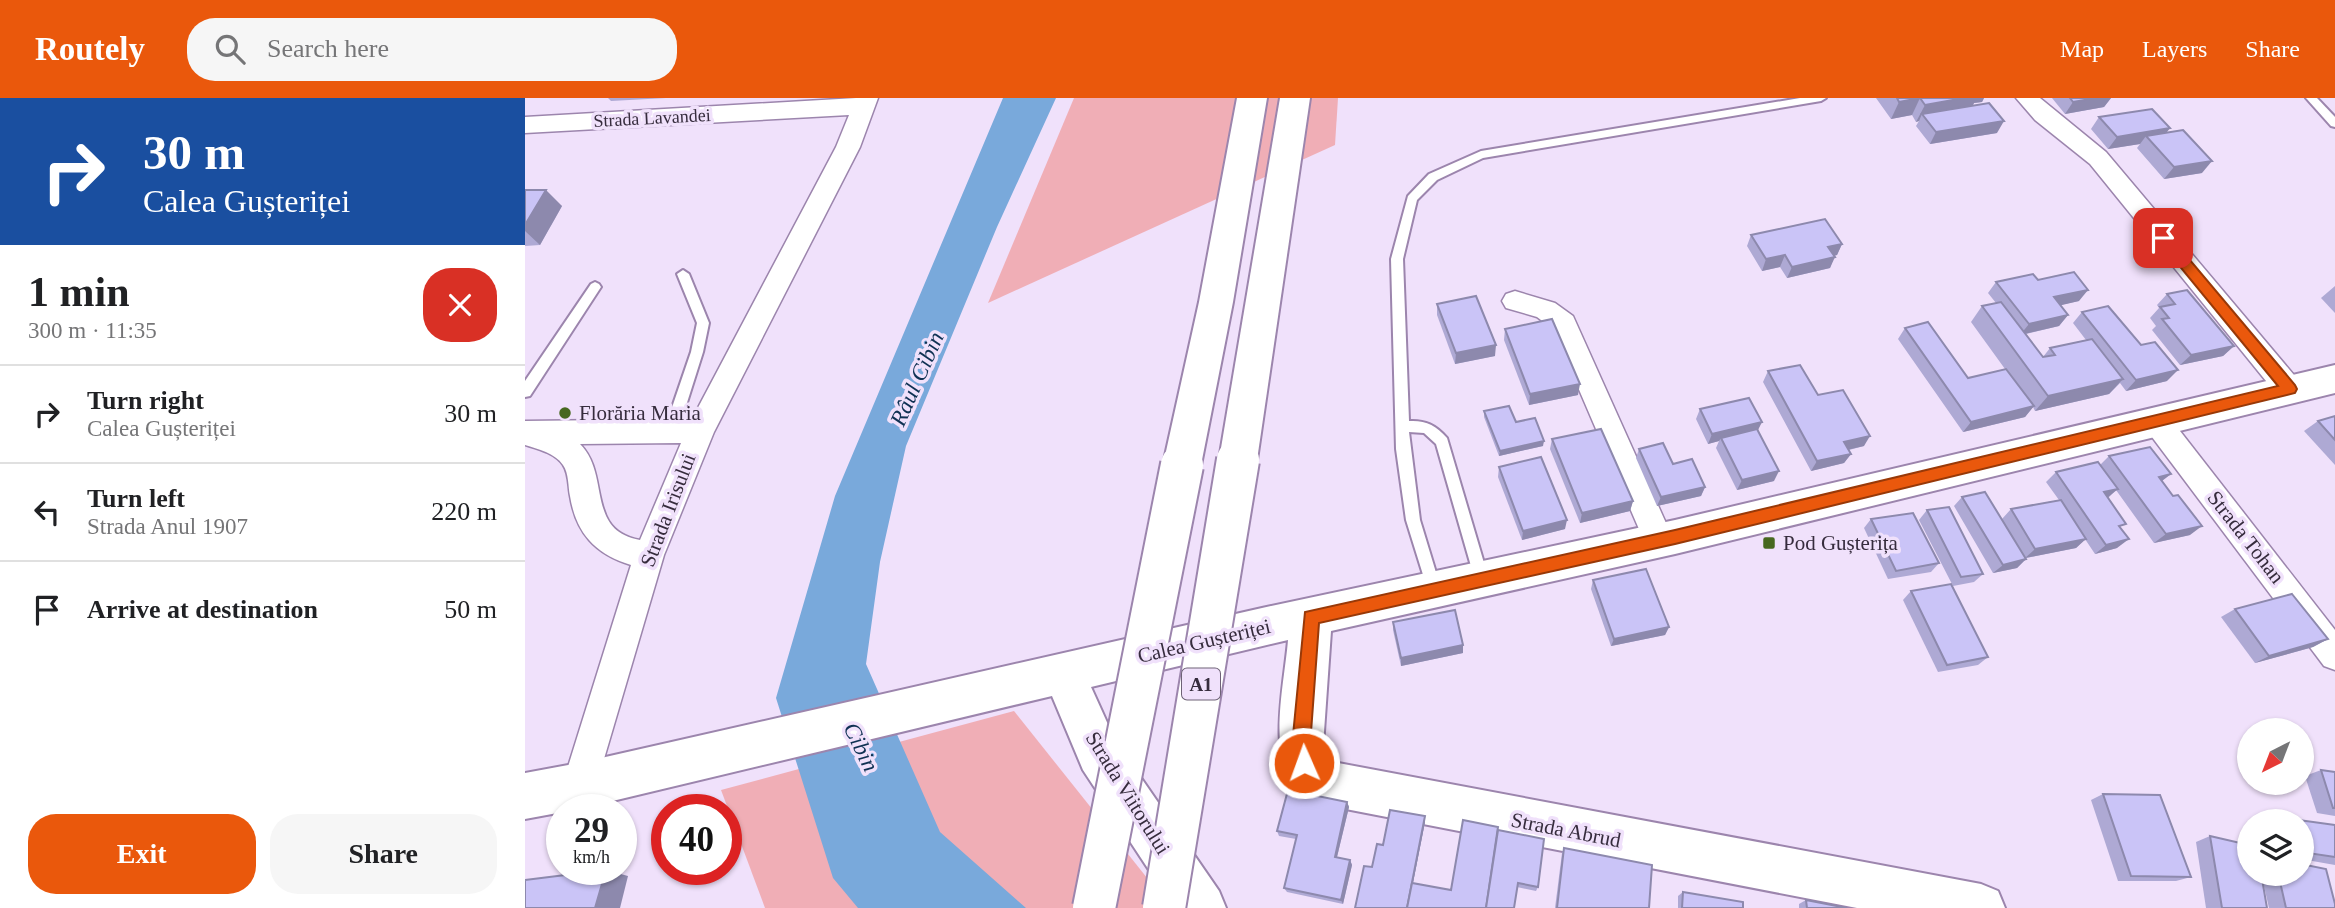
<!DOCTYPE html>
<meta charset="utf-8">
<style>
body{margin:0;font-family:"Times New Roman",serif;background:#f6f6f6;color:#202124;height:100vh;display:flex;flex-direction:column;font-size:26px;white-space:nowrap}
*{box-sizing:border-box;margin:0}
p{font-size:23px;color:#757577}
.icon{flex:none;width:38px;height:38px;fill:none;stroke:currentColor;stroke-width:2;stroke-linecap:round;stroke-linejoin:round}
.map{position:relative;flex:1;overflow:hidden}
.side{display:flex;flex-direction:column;background:#fff;width:525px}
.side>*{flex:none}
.hud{background:#1a4fa0;color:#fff;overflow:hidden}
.needle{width:46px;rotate:222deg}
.controls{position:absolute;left:1712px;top:620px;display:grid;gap:14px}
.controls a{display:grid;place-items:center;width:77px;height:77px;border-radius:50%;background:#fff;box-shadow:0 2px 5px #0004;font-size:35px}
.speed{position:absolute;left:21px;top:696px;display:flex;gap:14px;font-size:35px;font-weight:700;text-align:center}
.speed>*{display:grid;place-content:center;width:91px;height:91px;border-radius:50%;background:#fff;box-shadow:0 2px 5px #0004;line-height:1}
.speed small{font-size:18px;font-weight:400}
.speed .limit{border:10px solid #d22;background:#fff;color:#111}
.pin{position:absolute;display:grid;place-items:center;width:60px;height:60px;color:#fff;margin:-30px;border-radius:14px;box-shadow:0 4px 10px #0006}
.me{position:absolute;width:77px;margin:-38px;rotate:358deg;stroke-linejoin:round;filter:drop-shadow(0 0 5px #0008)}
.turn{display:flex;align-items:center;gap:24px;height:147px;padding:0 28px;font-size:32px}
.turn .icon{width:91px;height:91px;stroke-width:2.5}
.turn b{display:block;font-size:49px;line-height:60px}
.round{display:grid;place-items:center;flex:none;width:74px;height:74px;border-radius:28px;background:#f6f6f6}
.head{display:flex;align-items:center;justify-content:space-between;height:119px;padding:0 28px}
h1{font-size:42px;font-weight:600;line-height:52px}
.cta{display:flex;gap:14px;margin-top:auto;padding:14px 28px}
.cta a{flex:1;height:80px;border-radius:28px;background:#ea580c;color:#fff;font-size:28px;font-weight:600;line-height:80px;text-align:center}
.cta a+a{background:#f6f6f6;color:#202124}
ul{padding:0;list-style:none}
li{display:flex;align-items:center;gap:21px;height:98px;padding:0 28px;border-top:2px solid #e0e0e0}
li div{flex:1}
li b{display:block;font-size:26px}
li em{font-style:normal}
header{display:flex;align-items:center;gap:42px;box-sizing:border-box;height:98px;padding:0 35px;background:#ea580c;color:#fff}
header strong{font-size:33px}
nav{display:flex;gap:38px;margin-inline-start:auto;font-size:24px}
.search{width:490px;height:63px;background:#f6f6f6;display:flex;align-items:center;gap:18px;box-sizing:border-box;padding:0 24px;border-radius:28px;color:#757577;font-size:26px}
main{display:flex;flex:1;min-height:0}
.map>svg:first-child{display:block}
.green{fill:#f0aeb6}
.water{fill:#79a9db}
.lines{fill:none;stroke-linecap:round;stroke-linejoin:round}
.lane-casing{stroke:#9c85ad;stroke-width:4}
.street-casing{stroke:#9c85ad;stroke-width:3}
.secondary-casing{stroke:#9c85ad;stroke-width:4}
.highway-casing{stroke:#9c85ad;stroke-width:4}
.lane{fill:#fff;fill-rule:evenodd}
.street{fill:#fff;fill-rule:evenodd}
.secondary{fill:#fff;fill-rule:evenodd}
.highway{fill:#fff;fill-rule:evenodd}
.highway-bridge-casing{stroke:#9c85ad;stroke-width:46;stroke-linecap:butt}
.highway-bridge{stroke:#fff;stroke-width:42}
.wall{fill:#aea9d4}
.shaded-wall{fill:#8d89ad}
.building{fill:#cac4f7;stroke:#8d89ad;stroke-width:2}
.route{fill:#ea580c;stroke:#983908;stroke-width:2}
.poi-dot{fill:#47681f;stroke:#f0e1fb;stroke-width:2.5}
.labels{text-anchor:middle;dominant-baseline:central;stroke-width:7;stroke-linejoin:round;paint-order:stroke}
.far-street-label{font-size:18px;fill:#362c3d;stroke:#f0e1fb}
.shield{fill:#f0e1fb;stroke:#6e6276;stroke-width:2}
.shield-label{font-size:19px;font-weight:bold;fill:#362c3d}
.poi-label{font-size:21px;fill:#362c3d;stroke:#f0e1fb;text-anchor:start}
.street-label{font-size:21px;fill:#362c3d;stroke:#f0e1fb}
.water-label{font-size:23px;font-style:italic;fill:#0f3153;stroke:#f0e1fb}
</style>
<header>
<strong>Routely</strong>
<div class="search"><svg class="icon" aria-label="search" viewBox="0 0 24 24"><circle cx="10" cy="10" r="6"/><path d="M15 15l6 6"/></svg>Search here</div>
<nav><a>Map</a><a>Layers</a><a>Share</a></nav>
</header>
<main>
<section class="side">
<div class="hud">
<div class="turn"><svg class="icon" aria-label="right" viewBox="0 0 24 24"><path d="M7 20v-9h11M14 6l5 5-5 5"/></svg><div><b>30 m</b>Calea Gușteriței</div></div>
</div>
<div class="head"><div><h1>1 min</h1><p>300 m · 11:35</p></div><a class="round" style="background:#d93025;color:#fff"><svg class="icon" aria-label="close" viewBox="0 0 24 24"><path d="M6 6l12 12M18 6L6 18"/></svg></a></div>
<ul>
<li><svg class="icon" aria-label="right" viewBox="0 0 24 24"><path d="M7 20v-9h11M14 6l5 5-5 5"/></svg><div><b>Turn right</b><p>Calea Gușteriței</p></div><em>30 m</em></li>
<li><svg class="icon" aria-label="left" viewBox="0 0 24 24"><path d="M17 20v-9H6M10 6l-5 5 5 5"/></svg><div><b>Turn left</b><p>Strada Anul 1907</p></div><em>220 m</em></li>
<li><svg class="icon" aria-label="arrive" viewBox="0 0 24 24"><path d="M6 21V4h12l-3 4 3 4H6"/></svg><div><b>Arrive at destination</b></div><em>50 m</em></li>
</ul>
<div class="cta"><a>Exit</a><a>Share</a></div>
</section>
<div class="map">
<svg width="1810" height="810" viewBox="0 0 1810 810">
<rect width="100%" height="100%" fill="#f0e1fb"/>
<g class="green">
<polygon points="549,0 813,0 810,47 463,205"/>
<polygon points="489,613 646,810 240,810 196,692"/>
</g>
<polygon class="water" points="478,0 531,0 472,129 381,348 355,464 341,566 415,734 501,810 333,810 308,780 251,600 310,398"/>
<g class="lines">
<defs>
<g id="lane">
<path d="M1275 0H1301L1296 3 958 60 912 82 892 102 878 161 884 323C900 322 911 327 922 340L964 482 962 487 957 489 952 487 950 482 911 346 899 335 884 334 895 422 916 491 914 496 909 498 904 496 881 422 871 351 866 161 883 98 904 76 956 53Z"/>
<polygon points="1781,0 1792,0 1810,19 1810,29 1806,28"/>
<polygon points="158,172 164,176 184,225 178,254 153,333 151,337 141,337 139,333 166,254 172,225 152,176"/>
<polygon points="70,184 74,186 76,189 74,192 5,298 0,299 0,283 66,186"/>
</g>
<g id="street">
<path d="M331 0H353L335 49 189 334 139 457 71 688 66 700 54 705 42 700 37 688 106 467C70 456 51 435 45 398 43 389 44 375 38 367 30 355 13 351 0 347V323L167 321 311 49 324 17 0 35V19ZM156 345 115 442C60 432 86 377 55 346Z"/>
<polygon points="1491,0 1515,0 1581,54 1774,283 1778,291 1774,299 1764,302 1754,299 1565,66 1510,22"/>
<polygon points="990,193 1030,205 1048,218 1149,443 1145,452 1134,456 1123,452 1028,231 1012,219 981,210 977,203 981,196"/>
<polygon points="1631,311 1641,315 1810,532 1810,572 1799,568 1621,331 1617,323 1621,315"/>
</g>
<path id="secondary" d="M1810 267V295L1150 456 806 533 798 648 800 655 808 664 1456 786 1473 793 1480 810H1332L800 707C790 703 779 700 772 691 741 659 760 583 763 542L566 589 590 642 694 793 701 810H649L558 672 527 598 54 711 0 721V675L54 665 737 510 1150 422Z"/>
<g id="highway">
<polygon points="712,0 742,0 708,204 676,367 670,378 657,383 644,378 638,367 674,204"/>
<polygon points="755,0 785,0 732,362 726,373 713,378 700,373 694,362"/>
</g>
</defs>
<use href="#lane" class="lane-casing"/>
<use href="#street" class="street-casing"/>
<use href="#secondary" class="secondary-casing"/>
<use href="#highway" class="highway-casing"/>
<use href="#lane" class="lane"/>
<use href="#street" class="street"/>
<use href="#secondary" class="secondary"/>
<use href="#highway" class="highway"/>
<defs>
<g id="highway-bridge">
<polyline points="569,810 657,367"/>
<polyline points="639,810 713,362"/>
</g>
</defs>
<use href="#highway-bridge" class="highway-bridge-casing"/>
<use href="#highway-bridge" class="highway-bridge"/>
</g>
<g class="wall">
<polygon points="83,0 141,0 86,3"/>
<polygon points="1351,0 1459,0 1457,4 1449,5 1448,7 1472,35 1405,46 1391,28 1394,23 1391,24 1387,17 1366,21"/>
<polygon points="1527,0 1586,0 1579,9 1540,16"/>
<polygon points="1574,19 1642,35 1677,75 1639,81 1612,50 1615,46 1583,51 1566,31"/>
<polygon points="0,92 37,108 15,147 0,148"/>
<polygon points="1226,137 1317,146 1312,157 1309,158 1305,170 1262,180 1255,169 1237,173 1222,148"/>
<polygon points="1513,182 1554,203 1535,207 1543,217 1534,228 1501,236 1518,259 1525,250 1561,242 1548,225 1557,214 1642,283 1601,293 1595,285 1584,296 1510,313 1508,309 1500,319 1438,334 1373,241 1380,230 1443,280 1480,271 1446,224 1457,208 1471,205 1463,195 1471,184"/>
<polygon points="1810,188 1810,215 1796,200"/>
<polygon points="1642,196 1709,248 1698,258 1655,267 1627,232 1631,228 1625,220 1634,210 1632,207"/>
<polygon points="912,206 970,258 930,266 912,217"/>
<polygon points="980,231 1053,297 1004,307 979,242"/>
<polygon points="1243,273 1293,297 1339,348 1324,352 1326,356 1319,365 1286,373 1238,284"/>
<polygon points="1175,311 1233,332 1249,383 1212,392 1191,350 1194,343 1183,346 1171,321"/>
<polygon points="959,313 991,324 1018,348 974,358 959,319"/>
<polygon points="1810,318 1810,367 1779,333 1793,323"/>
<polygon points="1027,341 1108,403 1105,413 1055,425 1025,351"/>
<polygon points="1114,351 1148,366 1180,389 1176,398 1132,408 1111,360"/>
<polygon points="1584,358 1646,376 1637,383 1665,437 1629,445 1591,392 1583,400 1596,430 1592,450 1570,456 1560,441 1551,450 1501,460 1501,461 1492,470 1468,475 1429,408 1437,399 1477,421 1486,411 1534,402 1521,384 1531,374 1575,367"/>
<polygon points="974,369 1040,431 997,442 973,379"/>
<polygon points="1402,412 1458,476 1449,484 1428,488 1394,422"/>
<polygon points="1346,421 1414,465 1406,474 1363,481 1339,430"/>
<polygon points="1068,482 1144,529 1140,537 1086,548 1066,491"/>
<polygon points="1386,493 1463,559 1453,567 1413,574 1378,502"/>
<polygon points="1710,511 1803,541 1788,549 1730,565 1696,519"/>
<polygon points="868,524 938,547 938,555 876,568 868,532"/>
<polygon points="1796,672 1810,674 1810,718 1792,715 1780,678"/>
<polygon points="1578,696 1666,779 1651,783 1593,783 1566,702"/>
<polygon points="822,704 824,709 812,759 825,762 827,767 818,806 762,794 759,790 771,741 754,738 752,733"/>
<polygon points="1759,720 1810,727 1810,767 1776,761 1776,723 1750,723"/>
<polygon points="900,724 888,785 926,792 973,732 1013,789 1011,793 992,789 830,810 847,769 858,747"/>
<polygon points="1685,738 1742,810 1681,810 1671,744"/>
<polygon points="1039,750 1124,810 1030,810 1037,755"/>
<polygon points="1736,775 1776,775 1810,810 1744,810"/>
<polygon points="1158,794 1218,810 1153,810 1153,798"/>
<polygon points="1281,802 1322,810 1274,810 1274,806"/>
</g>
<g class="shaded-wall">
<polygon points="1395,0 1387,17 1366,21 1374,4"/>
<polygon points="1439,0 1459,0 1457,4 1449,5 1444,15 1397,16 1394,23 1391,24 1400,7"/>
<polygon points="1571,0 1586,0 1579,9 1540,16 1548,4"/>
<polygon points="1479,23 1472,35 1405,46 1411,34"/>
<polygon points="1645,30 1636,42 1621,38 1615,46 1583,51 1592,39"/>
<polygon points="1687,63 1677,75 1639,81 1649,69"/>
<polygon points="21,92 37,108 15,147 0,133 0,127"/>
<polygon points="1317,146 1312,157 1298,160 1303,149"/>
<polygon points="1260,157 1255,169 1237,173 1241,161"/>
<polygon points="1310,159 1305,170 1262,180 1267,169"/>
<polygon points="1563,192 1554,203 1520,211 1529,199"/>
<polygon points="1543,217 1534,228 1495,237 1504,226"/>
<polygon points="971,247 970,258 930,266 931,255"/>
<polygon points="1709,248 1698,258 1655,267 1666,257"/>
<polygon points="1653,272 1642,283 1601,293 1611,282"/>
<polygon points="1598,281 1584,296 1510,313 1523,298"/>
<polygon points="1055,286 1053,297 1004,307 1005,296"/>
<polygon points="1509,308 1500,319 1438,334 1446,324"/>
<polygon points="1237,324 1232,334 1196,340 1194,343 1183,346 1187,336"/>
<polygon points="1345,338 1339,348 1313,354 1319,344"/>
<polygon points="1019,343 1018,348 974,358 975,353"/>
<polygon points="1326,356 1319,365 1286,373 1292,363"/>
<polygon points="1254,373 1249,383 1212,392 1217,382"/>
<polygon points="1646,376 1634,385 1634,379"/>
<polygon points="1180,389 1176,398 1132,408 1136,399"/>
<polygon points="1593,391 1582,400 1579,394"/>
<polygon points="1108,403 1105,413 1055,425 1057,415"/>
<polygon points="1042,422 1040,431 997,442 998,433"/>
<polygon points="1677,428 1665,437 1629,445 1641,436"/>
<polygon points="1561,441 1551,450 1500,460 1510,451"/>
<polygon points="1604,441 1592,450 1570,456 1581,447"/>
<polygon points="1501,461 1492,470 1468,475 1478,467"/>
<polygon points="1144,529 1140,537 1086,548 1089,541"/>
<polygon points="1803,541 1788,549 1730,565 1744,558"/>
<polygon points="938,547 938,555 876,568 876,560"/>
<polygon points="822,704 824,709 811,763 810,759"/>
<polygon points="900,718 900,724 883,810 882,810"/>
<polygon points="825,762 827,767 818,806 816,802"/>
<polygon points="81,772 103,778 95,810 70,810"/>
</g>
<g class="building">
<polygon points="1372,0 1439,0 1400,7 1395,0 1374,4"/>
<polygon points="1545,0 1571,0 1548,4"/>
<polygon points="1464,5 1479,23 1411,34 1397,16"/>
<polygon points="1627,11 1645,30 1592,39 1574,19"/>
<polygon points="1658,32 1687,63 1649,69 1621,38"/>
<polygon points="0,92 21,92 0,127"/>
<polygon points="1300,121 1317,146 1303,149 1310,159 1267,169 1260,157 1241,161 1226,137"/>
<polygon points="1549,174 1563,192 1529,199 1543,217 1504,226 1471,184 1508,176 1513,182"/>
<polygon points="1662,192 1709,248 1666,257 1637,221 1644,220 1635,209 1650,206 1642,196"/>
<polygon points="951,198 971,247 931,255 912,206"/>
<polygon points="1476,204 1518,259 1530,257 1525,250 1567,241 1598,281 1523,298 1457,208"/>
<polygon points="1583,208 1616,247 1630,244 1653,272 1611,282 1557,214"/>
<polygon points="1027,221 1055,286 1005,296 980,231"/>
<polygon points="1403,224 1443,280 1481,271 1509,308 1446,324 1380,230"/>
<polygon points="1275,267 1293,297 1318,292 1345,338 1319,344 1326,356 1292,363 1243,273"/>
<polygon points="1224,300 1237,324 1187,336 1175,311"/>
<polygon points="984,308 991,324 1010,320 1019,343 975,353 959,313"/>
<polygon points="1810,318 1810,342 1793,323"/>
<polygon points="1076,331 1108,403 1057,415 1027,341"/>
<polygon points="1232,331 1254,373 1217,382 1196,340"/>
<polygon points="1138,345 1148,366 1167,361 1180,389 1136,399 1114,351"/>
<polygon points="1625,349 1646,376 1634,379 1648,398 1653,397 1677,428 1641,436 1584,358"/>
<polygon points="1016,359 1042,422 998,433 974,369"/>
<polygon points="1573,364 1593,391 1579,394 1601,426 1594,428 1604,441 1581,447 1531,374"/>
<polygon points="1460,394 1501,461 1478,467 1437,399"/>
<polygon points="1536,402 1561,441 1510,451 1486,411"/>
<polygon points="1424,409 1458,476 1436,479 1402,412"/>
<polygon points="1388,415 1414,465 1371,473 1346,421"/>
<polygon points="1121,471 1144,529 1089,541 1068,482"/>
<polygon points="1426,486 1463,559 1422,567 1386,493"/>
<polygon points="1767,496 1803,541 1744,558 1710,511"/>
<polygon points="930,512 938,547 876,560 868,524"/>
<polygon points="1796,672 1810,674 1810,710 1808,710"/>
<polygon points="763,692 822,704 810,759 825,762 816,802 759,790 772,737 752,733"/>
<polygon points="1578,696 1635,697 1666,779 1606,778"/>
<polygon points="865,712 900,718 882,810 830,810 839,768 847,769 852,746 858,747"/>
<polygon points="1759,720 1810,727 1810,759 1776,754 1776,723 1760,723"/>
<polygon points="938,722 973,729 961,810 882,810 887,785 926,792"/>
<polygon points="973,732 1019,741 1013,789 993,785 989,810 961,810"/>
<polygon points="1685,738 1724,747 1724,775 1736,775 1742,810 1697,810"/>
<polygon points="1039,750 1127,767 1124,810 1032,810"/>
<polygon points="1776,766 1801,771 1810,806 1810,810 1761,810 1753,775 1776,775"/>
<polygon points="81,772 70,810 0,810 0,782"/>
<polygon points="1158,794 1218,804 1218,810 1157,810"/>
<polygon points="1281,802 1322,810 1282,810"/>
</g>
<polygon class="route" points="1638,135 1643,136 1770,287 1772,291 1770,295 1150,446 794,525 785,648 788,665 786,672 779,674 773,672 767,648 780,514 1150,432 1753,288 1634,143 1634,136"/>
<g class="poi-dot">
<circle cx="40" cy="315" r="7"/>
<rect x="1237" y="438" width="14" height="14" rx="3.5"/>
</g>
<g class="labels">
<g class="far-street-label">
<text transform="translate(127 20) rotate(-3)">Strada Lavandei</text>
</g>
<rect class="shield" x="657" y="570.5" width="38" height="31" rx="5"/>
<g class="shield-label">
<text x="676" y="586">A1</text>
</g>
<g class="poi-label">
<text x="54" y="315">Florăria Maria</text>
<text x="1258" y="445">Pod Gușterița</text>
</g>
<g class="street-label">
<text transform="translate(143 412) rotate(-69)">Strada Irisului</text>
<text transform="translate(1721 439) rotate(52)">Strada Tohan</text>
<text transform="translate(679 543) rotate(-13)">Calea Gușteriței</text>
<text transform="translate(603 695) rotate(58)">Strada Viitorului</text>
<text transform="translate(1041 732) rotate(11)">Strada Abrud</text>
</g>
<g class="water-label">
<text transform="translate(392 281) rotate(-66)">Râul Cibin</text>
<text transform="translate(336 649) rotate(64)">Cibin</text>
</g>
</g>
</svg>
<div class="controls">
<a><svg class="needle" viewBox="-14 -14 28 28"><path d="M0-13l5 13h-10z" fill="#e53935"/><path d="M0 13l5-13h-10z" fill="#757577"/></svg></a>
<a><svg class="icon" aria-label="layers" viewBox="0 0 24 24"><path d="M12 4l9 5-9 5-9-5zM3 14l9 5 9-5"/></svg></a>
</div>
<div class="speed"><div>29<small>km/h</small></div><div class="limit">40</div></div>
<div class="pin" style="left:1638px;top:140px;background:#d93025"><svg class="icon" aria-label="arrive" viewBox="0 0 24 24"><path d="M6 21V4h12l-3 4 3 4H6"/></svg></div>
<svg class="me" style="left:779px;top:665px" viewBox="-20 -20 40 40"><circle r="17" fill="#ea580c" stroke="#fff" stroke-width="3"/><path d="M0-11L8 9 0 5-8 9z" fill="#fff"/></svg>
</div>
</main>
